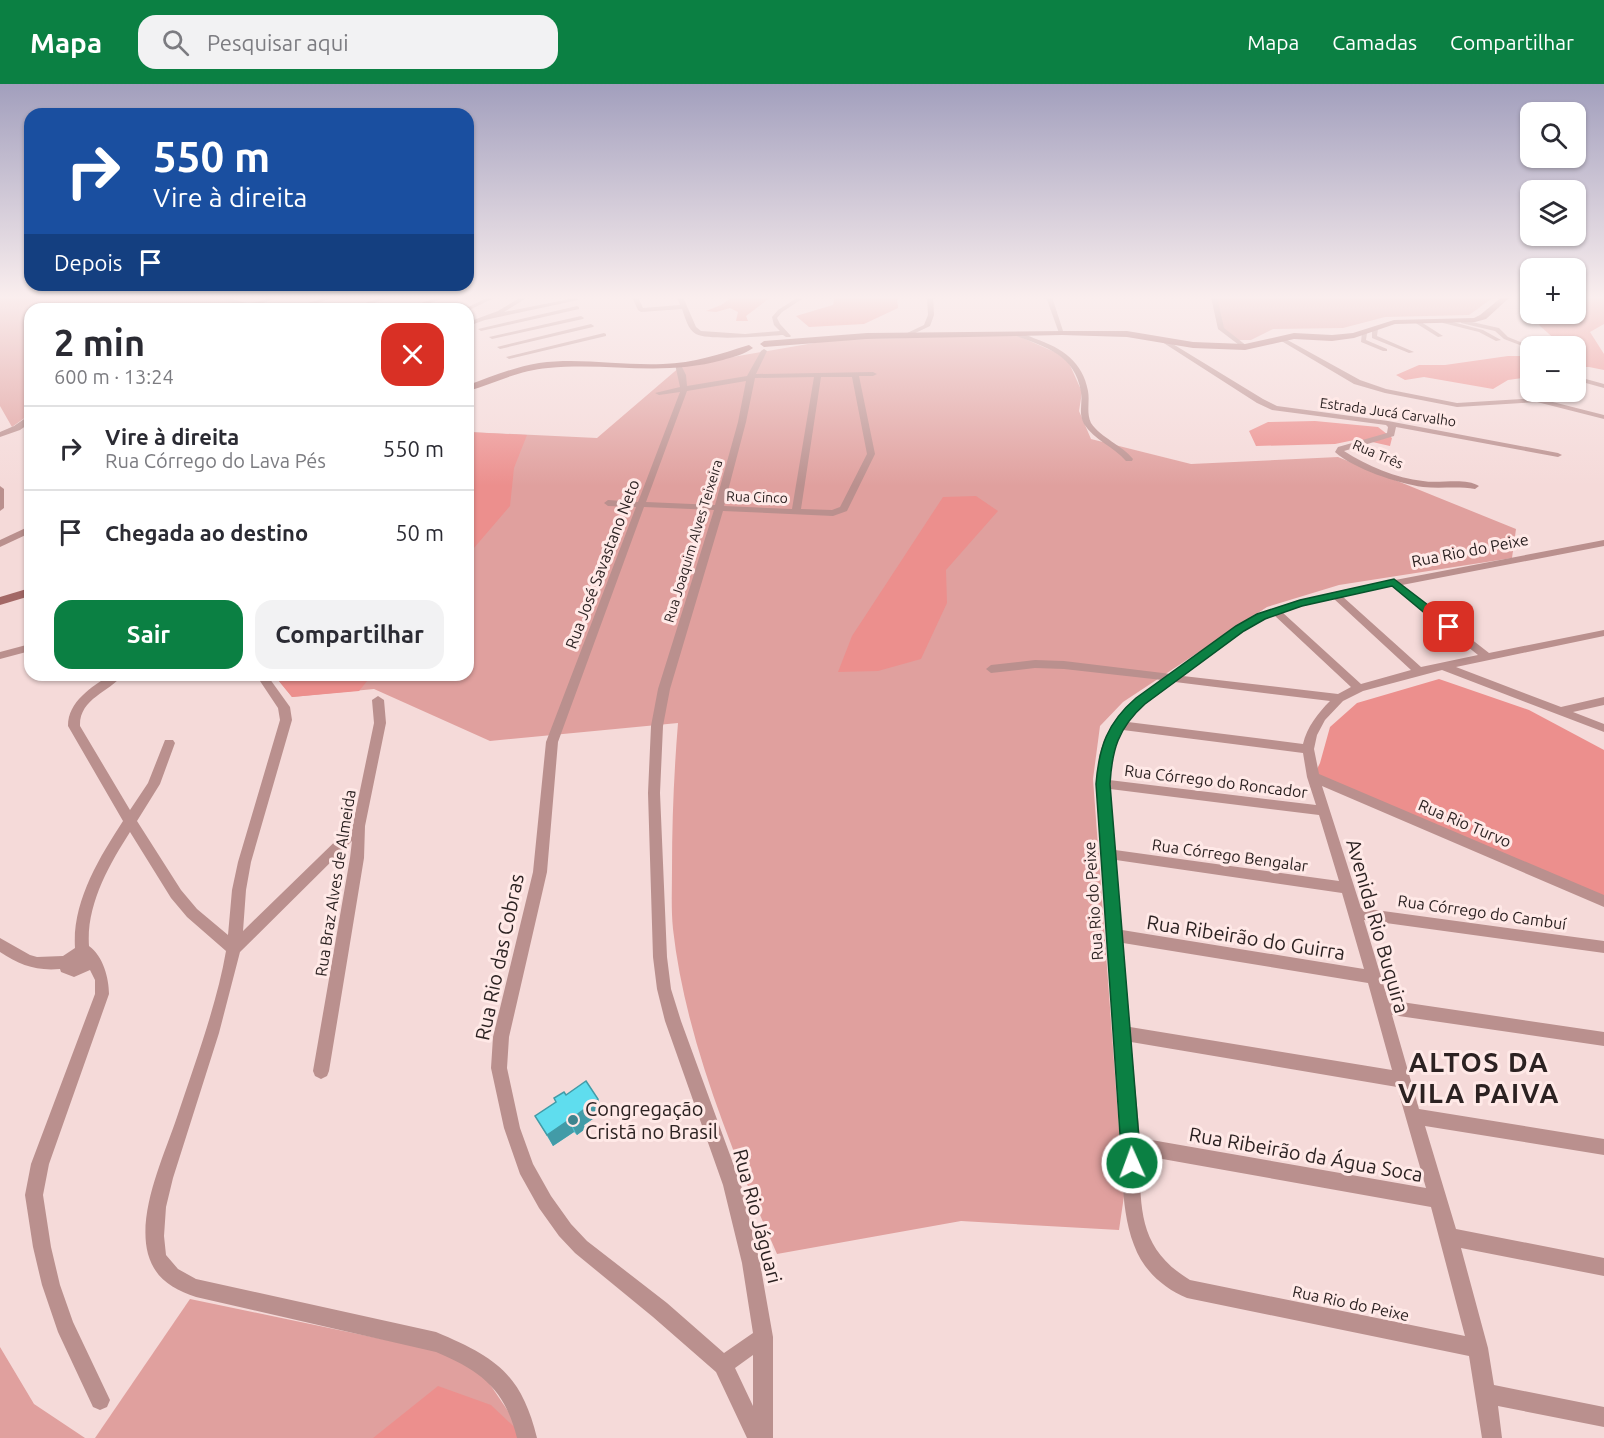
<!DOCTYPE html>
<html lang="pt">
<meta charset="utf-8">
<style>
body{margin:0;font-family:Ubuntu,sans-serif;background:#f2f2f3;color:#2b2b33;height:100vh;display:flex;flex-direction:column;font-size:22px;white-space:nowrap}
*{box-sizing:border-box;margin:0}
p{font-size:20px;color:#7c7c81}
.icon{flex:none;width:33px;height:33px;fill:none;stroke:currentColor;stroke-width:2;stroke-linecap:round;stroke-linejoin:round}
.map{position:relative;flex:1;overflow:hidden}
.side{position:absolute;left:24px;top:219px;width:450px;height:378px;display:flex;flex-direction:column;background:#fff;border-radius:18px;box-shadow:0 2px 4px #0004}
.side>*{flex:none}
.guide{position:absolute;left:24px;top:24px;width:450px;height:183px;border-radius:18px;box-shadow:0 2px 4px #0004;background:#1a4fa0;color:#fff;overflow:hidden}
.fabs{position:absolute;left:1520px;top:18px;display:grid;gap:12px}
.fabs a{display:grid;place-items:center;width:66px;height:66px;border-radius:12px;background:#fff;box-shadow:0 2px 4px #0004;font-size:30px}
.pin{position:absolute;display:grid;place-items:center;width:51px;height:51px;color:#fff;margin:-26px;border-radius:12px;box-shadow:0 3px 9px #0006}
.me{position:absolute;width:66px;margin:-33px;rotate:358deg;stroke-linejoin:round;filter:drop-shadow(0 0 4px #0008)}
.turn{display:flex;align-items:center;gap:21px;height:126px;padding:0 30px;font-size:27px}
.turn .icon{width:78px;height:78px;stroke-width:2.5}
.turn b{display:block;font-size:42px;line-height:51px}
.then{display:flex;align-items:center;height:57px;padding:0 30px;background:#0003;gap:12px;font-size:22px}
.round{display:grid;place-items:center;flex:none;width:63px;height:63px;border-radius:18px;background:#f2f2f3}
.overview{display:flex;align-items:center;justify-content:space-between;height:102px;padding:0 30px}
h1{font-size:36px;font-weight:700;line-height:45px}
.button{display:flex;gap:12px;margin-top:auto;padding:12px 30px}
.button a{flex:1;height:69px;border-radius:18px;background:#0b8043;color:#fff;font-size:24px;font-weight:700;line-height:69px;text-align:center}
.button a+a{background:#f2f2f3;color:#2b2b33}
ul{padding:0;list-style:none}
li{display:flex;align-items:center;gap:18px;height:84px;padding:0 30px;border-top:2px solid #e1e1e2}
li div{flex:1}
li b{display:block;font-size:22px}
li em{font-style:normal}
header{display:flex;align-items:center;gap:36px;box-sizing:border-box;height:84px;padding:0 30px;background:#0b8043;color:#fff}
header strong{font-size:28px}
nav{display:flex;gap:33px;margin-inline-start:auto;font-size:21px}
.search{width:420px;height:54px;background:#f2f2f3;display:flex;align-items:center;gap:15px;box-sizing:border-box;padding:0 21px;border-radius:18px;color:#7c7c81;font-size:22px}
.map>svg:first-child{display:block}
.green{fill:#e0a09e}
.forest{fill:#ec8f8d}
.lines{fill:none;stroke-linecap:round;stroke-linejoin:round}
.street{fill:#ba908e;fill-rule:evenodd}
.secondary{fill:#a36866;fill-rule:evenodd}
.wall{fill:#52becd}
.shaded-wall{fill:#429ba7}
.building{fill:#5fddee;stroke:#429ba7;stroke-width:1.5}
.route{fill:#0b8043;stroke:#07532c;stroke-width:1.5}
.poi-dot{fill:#3e848e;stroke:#ffe9e7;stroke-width:2}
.labels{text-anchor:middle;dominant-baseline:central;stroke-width:6;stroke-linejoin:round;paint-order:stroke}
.far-street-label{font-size:14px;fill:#2c2222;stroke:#ffe9e7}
.street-label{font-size:16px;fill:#2c2222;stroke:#ffe9e7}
.near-street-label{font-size:20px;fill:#2c2222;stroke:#ffe9e7}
.near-poi-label{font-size:20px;fill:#2c2222;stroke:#ffe9e7;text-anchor:start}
.near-district-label{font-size:27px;font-weight:bold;letter-spacing:1.5px;fill:#2c2222;stroke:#ffe9e7}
</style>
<header>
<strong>Mapa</strong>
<div class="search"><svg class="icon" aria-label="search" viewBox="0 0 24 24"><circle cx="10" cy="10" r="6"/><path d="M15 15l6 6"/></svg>Pesquisar aqui</div>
<nav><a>Mapa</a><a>Camadas</a><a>Compartilhar</a></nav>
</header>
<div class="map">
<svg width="1604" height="1354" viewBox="0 0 1604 1354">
<rect width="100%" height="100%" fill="#f5dad9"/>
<g class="green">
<polygon points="0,213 216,213 214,214 258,225 30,225 30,330 12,343 0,322"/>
<polygon points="1215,213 1494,213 1469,231 1385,233 1343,244 1273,245 1251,256 1233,256 1221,245 1213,215"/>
<path d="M1016 251 1057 269 1069 279 1082 308 1079 327 1091 355 1191 380 1338 373 1516 445 1512 474 1339 501 1267 523 1123 618 1100 642 1093 695 1124 1112 1119 1146 961 1137 777 1170C733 1070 685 954 673 845 671 825 672 805 672 785 672 736 674 688 678 639L490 657 374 605 292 613 274 591H468V348L597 354 681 282 831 256Z"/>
<polygon points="190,1215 444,1268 485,1293 518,1342 519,1354 95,1354"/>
<polygon points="0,1263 34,1320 85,1354 0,1354"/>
</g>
<g class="forest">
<polygon points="733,213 771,213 746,232 748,237 736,237 738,228 730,224 716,228 706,227 721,221"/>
<polygon points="835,213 897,213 898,224 864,240 809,243 796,232 833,221"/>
<polygon points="1581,213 1604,213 1604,240 1590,248 1604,270 1604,286 1589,283 1575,283 1575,262 1556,262 1558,258 1539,241 1551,230 1575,230 1575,215"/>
<polygon points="1508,272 1530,272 1530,293 1508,296 1493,305 1424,293 1405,296 1396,291 1419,281 1445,281"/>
<polygon points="1315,337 1378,343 1392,354 1390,362 1359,355 1335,360 1256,362 1249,347 1268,338"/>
<polygon points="468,348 527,351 514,384 510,422 468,471"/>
<polygon points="976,412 998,427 946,486 947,519 921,575 878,587 838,588 852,552 943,413"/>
<polygon points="274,591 372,591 359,607 292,613"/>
<polygon points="1439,595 1529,626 1604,666 1604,817 1313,693 1320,679 1330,643 1357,619"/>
<polygon points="438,1302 491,1321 526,1354 373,1354"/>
</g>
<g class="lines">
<g class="street">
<path d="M221 213C230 212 240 219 250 219 261 218 269 212 280 213L257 221 270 225H259L225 217Z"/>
<polygon points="328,213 336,213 298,225 295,223"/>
<polygon points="384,213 392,213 356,225 346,225"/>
<polygon points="439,213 447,213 413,225 403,225"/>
<polygon points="489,213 496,213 469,226 464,225"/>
<polygon points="521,213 528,213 504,228 575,214 578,216 485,236 468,242 468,238 498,227"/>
<path d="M632 213H638L643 224 680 221 677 213H683L696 243 701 247 745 250 780 247 774 241 772 233 778 226 797 214 802 215 782 228 777 234 780 240 791 252 790 253H786L783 251C766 252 710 257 696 250 688 246 685 233 682 225L641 228 638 226Z"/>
<polygon points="927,213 933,213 934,231 930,242 907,253 903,253 903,251 924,241 928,231"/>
<polygon points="1046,213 1052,213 1064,250 1059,249"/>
<polygon points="1211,213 1217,213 1224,244 1247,262 1247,264 1243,264 1218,245"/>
<polygon points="1275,213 1319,213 1316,215 1278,215"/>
<polygon points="577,222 579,223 579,225 481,247 478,245"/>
<polygon points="581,232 584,234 583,235 492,255 489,253"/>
<polygon points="1414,236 1418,236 1443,252 1438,253 1414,238"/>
<polygon points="1445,236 1483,246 1501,256 1496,257 1479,248 1443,239 1443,237"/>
<polygon points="1463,236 1499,244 1508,253 1528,261 1525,263 1504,255 1495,247 1461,239 1461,237"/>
<polygon points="591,240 594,242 593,243 500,265 497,263"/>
<polygon points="1375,243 1378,245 1377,252 1414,268 1409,269 1372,254 1372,245"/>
<polygon points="1362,248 1367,249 1366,256 1387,265 1387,267 1383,267 1361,258"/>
<polygon points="604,249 606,250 606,252 509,275 506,273"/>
<path d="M1014 249C1021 248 1028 252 1036 255 1062 264 1083 278 1088 307 1090 317 1086 329 1091 339 1101 354 1122 361 1133 375L1132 377H1126C1114 363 1094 356 1084 340 1078 329 1083 319 1081 308 1075 270 1045 263 1014 251Z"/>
<polygon points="1278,253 1282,253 1360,296 1386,305 1457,319 1537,314 1604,331 1604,335 1537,318 1457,323 1385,309 1354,300 1278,255"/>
<path d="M1159 254H1163L1263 315 1277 322 1388 337 1558 369 1562 371 1558 373 1396 343 1394 352 1344 367C1367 382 1396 394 1423 397 1440 400 1465 393 1479 402L1475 405C1458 402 1440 405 1423 403 1397 399 1354 385 1335 368L1338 363 1387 349 1388 343 1386 341 1272 326 1257 319 1159 256Z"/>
<path d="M764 265 767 267 756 290 873 288 877 290 873 292H859L875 370 847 427 833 432 723 427 670 605 663 642 660 709 667 873 671 905 681 937 741 1101 760 1179 773 1253V1354H747L716 1288 653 1233 575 1169 559 1152 539 1124 520 1090 504 1044 491 984 493 953 533 788 546 658 636 423 608 422 604 419 608 416 638 418 680 308 659 311 655 309 680 303 675 280 681 281 686 291 687 302 747 292 761 267ZM814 293 792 425 724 422 746 338 755 294ZM821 293H852L867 370 840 423 832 426 801 425ZM746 297 738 338 715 421 646 418 687 307ZM644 423 714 426 658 605 651 642 648 709 653 873 657 905 665 937 723 1101 742 1179 753 1249 724 1269 667 1219 587 1157 571 1140 551 1112 533 1080 520 1044 507 984 509 953 547 788 558 658ZM753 1271V1322L735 1284Z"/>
<polygon points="1575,292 1604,300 1604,304 1575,296"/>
<polygon points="27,333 30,333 30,339 20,346 0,353 0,348 14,342"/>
<polygon points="0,402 4,405 4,424 0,427"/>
<polygon points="30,442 30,449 0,463 0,456"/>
<path d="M1604 456V462L1402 501 1489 569 1604 546V552L1456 583 1561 623 1604 613V621L1573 628 1604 640V648L1442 586 1363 607 1343 617 1325 636 1317 651 1314 665 1319 690 1604 811V823L1322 702 1361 824 1604 857V869L1364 836 1388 916 1604 948V962L1392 931 1419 1025 1604 1055V1071L1425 1042 1456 1145 1604 1174V1192L1461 1164 1488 1264 1494 1301 1604 1323V1343L1498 1322 1502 1354H1482L1469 1272 1187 1214C1163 1204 1143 1186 1134 1161 1118 1118 1124 1071 1121 1026 1113 917 1105 809 1097 700L1099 672 1104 656 1115 638 1127 622 1162 596 1064 585 1035 584 991 589 986 585 991 581 1035 576 1064 577 1171 590 1236 542 1257 530 1296 517 1348 505ZM1392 502 1478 571 1421 583 1342 512ZM1333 514 1411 586 1361 600 1282 528ZM1274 531 1351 603 1338 610 1183 592 1244 546ZM1175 598 1330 617C1318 629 1307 643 1303 660L1128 638 1135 628ZM1123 646 1303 669 1307 693 1316 721 1109 696C1111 677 1112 662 1123 646ZM1110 705 1319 731 1339 797 1115 766ZM1116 776 1342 809 1364 885 1122 846ZM1123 859 1368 899 1392 986 1130 943ZM1131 958 1397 1003 1426 1104 1140 1054ZM1140 1071 1431 1123 1465 1252 1190 1196C1139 1165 1140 1126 1140 1071Z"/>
<polygon points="30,560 30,567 0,575 0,568"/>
<path d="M110 591H123C109 608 79 615 80 642L130 726 148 699 165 656H173L175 659 160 700 137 737 181 806 197 825 228 851 232 806 238 778 280 636 278 624 256 591H267L290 623 292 636 251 778 246 806 243 847 353 740 374 639 372 616 378 612 384 616 386 639 365 742 364 774 329 987 327 992 321 995 315 992 313 987 350 774 352 757 240 868 219 949 173 1094 166 1123 164 1152 166 1171 178 1185 196 1195 436 1248C495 1273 521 1289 537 1354H517C505 1305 481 1287 436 1268L196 1213C173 1205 155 1195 148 1170 137 1128 164 1072 177 1033 194 982 217 920 226 867L187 833 171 814 130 748C109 781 86 821 89 862 103 872 109 894 109 910L49 1080 43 1111 51 1163 60 1201 73 1238 110 1316 107 1323 100 1326 93 1323 58 1248 42 1201 33 1163 25 1111 31 1080 95 910V896L90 886 74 893 61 888 60 885C35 887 20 881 0 868V854L30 871 37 873 63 872 75 864C72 818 99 774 123 737L68 642C68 617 92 603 110 591Z"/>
</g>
<g class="secondary">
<polygon points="1502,213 1510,213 1486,235 1475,238 1395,240 1354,254 1332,257 1294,255 1245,266 1193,264 1127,253 1062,251 867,255 764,263 760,260 764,257 867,249 1062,247 1127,247 1193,258 1245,260 1294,249 1332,251 1353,249 1394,236 1474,234 1480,231"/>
<path d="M749 261 753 264C745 270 733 273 723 276 660 293 610 278 548 284 520 286 495 299 468 307V301C491 293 514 283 539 279 580 273 622 282 663 280 694 279 720 270 749 261Z"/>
<polygon points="30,504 30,512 0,521 0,513"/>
</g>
</g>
<polygon class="wall" points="566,1011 598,1015 603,1028 584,1041 585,1045 577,1051 574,1048 553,1062 535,1032 556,1018 554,1014"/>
<g class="shaded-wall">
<polygon points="598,1015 603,1028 584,1041 585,1045 577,1051 571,1039 578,1030"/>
<polygon points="569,1036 574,1048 553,1062 547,1051"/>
</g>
<polygon class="building" points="586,997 598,1015 578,1030 580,1033 571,1039 569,1036 547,1051 535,1032 556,1018 554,1014 564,1008 566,1011"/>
<linearGradient id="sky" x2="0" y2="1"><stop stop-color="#a29fbd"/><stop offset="0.53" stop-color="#faeeee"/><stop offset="1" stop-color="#faeeee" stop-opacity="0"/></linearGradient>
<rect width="1604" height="402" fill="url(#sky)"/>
<path class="route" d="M1394 495 1453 540V546H1445L1392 502 1302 522 1265 535 1244 547 1145 620C1118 644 1112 666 1110 700L1141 1079 1138 1085 1132 1088 1125 1085 1122 1079 1096 700C1099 663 1107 639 1136 614L1236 542 1257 530 1300 516Z"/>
<circle class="poi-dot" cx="573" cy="1036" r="6"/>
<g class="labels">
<g class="far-street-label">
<text transform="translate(1388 328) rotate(8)">Estrada Jucá Carvalho</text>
<text transform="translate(1378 370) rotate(23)">Rua Três</text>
<text transform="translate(757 413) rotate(2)">Rua Cinco</text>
<text transform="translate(693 457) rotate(-73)">Rua Joaquim Alves Teixeira</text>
</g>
<g class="street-label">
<text transform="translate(1470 466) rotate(-11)">Rua Rio do Peixe</text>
<text transform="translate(602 480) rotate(-69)">Rua José Savastano Neto</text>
<text transform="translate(1216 697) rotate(7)">Rua Córrego do Roncador</text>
<text transform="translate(1465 739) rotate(23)">Rua Rio Turvo</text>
<text transform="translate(1230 771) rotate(8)">Rua Córrego Bengalar</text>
<text transform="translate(335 799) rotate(-81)">Rua Braz Alves de Almeida</text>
<text transform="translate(1093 817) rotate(-94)">Rua Rio do Peixe</text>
<text transform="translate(1482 828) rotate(8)">Rua Córrego do Cambuí</text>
<text transform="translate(1351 1219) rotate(12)">Rua Rio do Peixe</text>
</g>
<g class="near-street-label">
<text transform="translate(1378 842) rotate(74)">Avenida Rio Buquira</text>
<text transform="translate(1246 853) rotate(9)">Rua Ribeirão do Guirra</text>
<text transform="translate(499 873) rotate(-78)">Rua Rio das Cobras</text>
<text transform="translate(1306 1070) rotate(10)">Rua Ribeirão da Água Soca</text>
<text transform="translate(758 1132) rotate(75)">Rua Rio Jáguari</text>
</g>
<g class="near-poi-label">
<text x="585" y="1024">Congregação<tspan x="585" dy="23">Cristã no Brasil</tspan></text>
</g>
<g class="near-district-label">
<text x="1479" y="978">ALTOS DA<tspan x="1479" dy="31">VILA PAIVA</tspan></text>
</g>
</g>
</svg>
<div class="fabs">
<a><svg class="icon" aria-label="search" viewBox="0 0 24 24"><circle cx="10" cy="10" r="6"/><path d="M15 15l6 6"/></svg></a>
<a><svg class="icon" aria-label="layers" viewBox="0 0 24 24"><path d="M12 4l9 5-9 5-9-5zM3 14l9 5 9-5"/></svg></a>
<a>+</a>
<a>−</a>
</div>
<div class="pin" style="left:1449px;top:543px;background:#d93025"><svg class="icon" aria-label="arrive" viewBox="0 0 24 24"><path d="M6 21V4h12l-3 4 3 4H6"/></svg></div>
<svg class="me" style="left:1132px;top:1079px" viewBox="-20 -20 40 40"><circle r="17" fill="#0b8043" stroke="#fff" stroke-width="3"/><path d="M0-11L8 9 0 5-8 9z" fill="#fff"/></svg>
<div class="guide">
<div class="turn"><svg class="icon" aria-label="right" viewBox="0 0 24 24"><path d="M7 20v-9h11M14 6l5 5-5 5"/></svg><div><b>550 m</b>Vire à direita</div></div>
<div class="then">Depois<svg class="icon" aria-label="arrive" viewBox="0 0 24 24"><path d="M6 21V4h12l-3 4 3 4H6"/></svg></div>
</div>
<section class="side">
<div class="overview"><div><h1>2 min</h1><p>600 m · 13:24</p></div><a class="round" style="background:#d93025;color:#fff"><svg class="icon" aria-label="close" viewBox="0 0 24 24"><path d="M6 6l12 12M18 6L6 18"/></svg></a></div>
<ul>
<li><svg class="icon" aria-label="right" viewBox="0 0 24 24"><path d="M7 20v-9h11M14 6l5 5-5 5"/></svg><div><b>Vire à direita</b><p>Rua Córrego do Lava Pés</p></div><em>550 m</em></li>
<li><svg class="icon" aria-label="arrive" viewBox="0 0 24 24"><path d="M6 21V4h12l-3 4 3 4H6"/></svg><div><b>Chegada ao destino</b></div><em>50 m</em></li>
</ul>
<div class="button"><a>Sair</a><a>Compartilhar</a></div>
</section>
</div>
